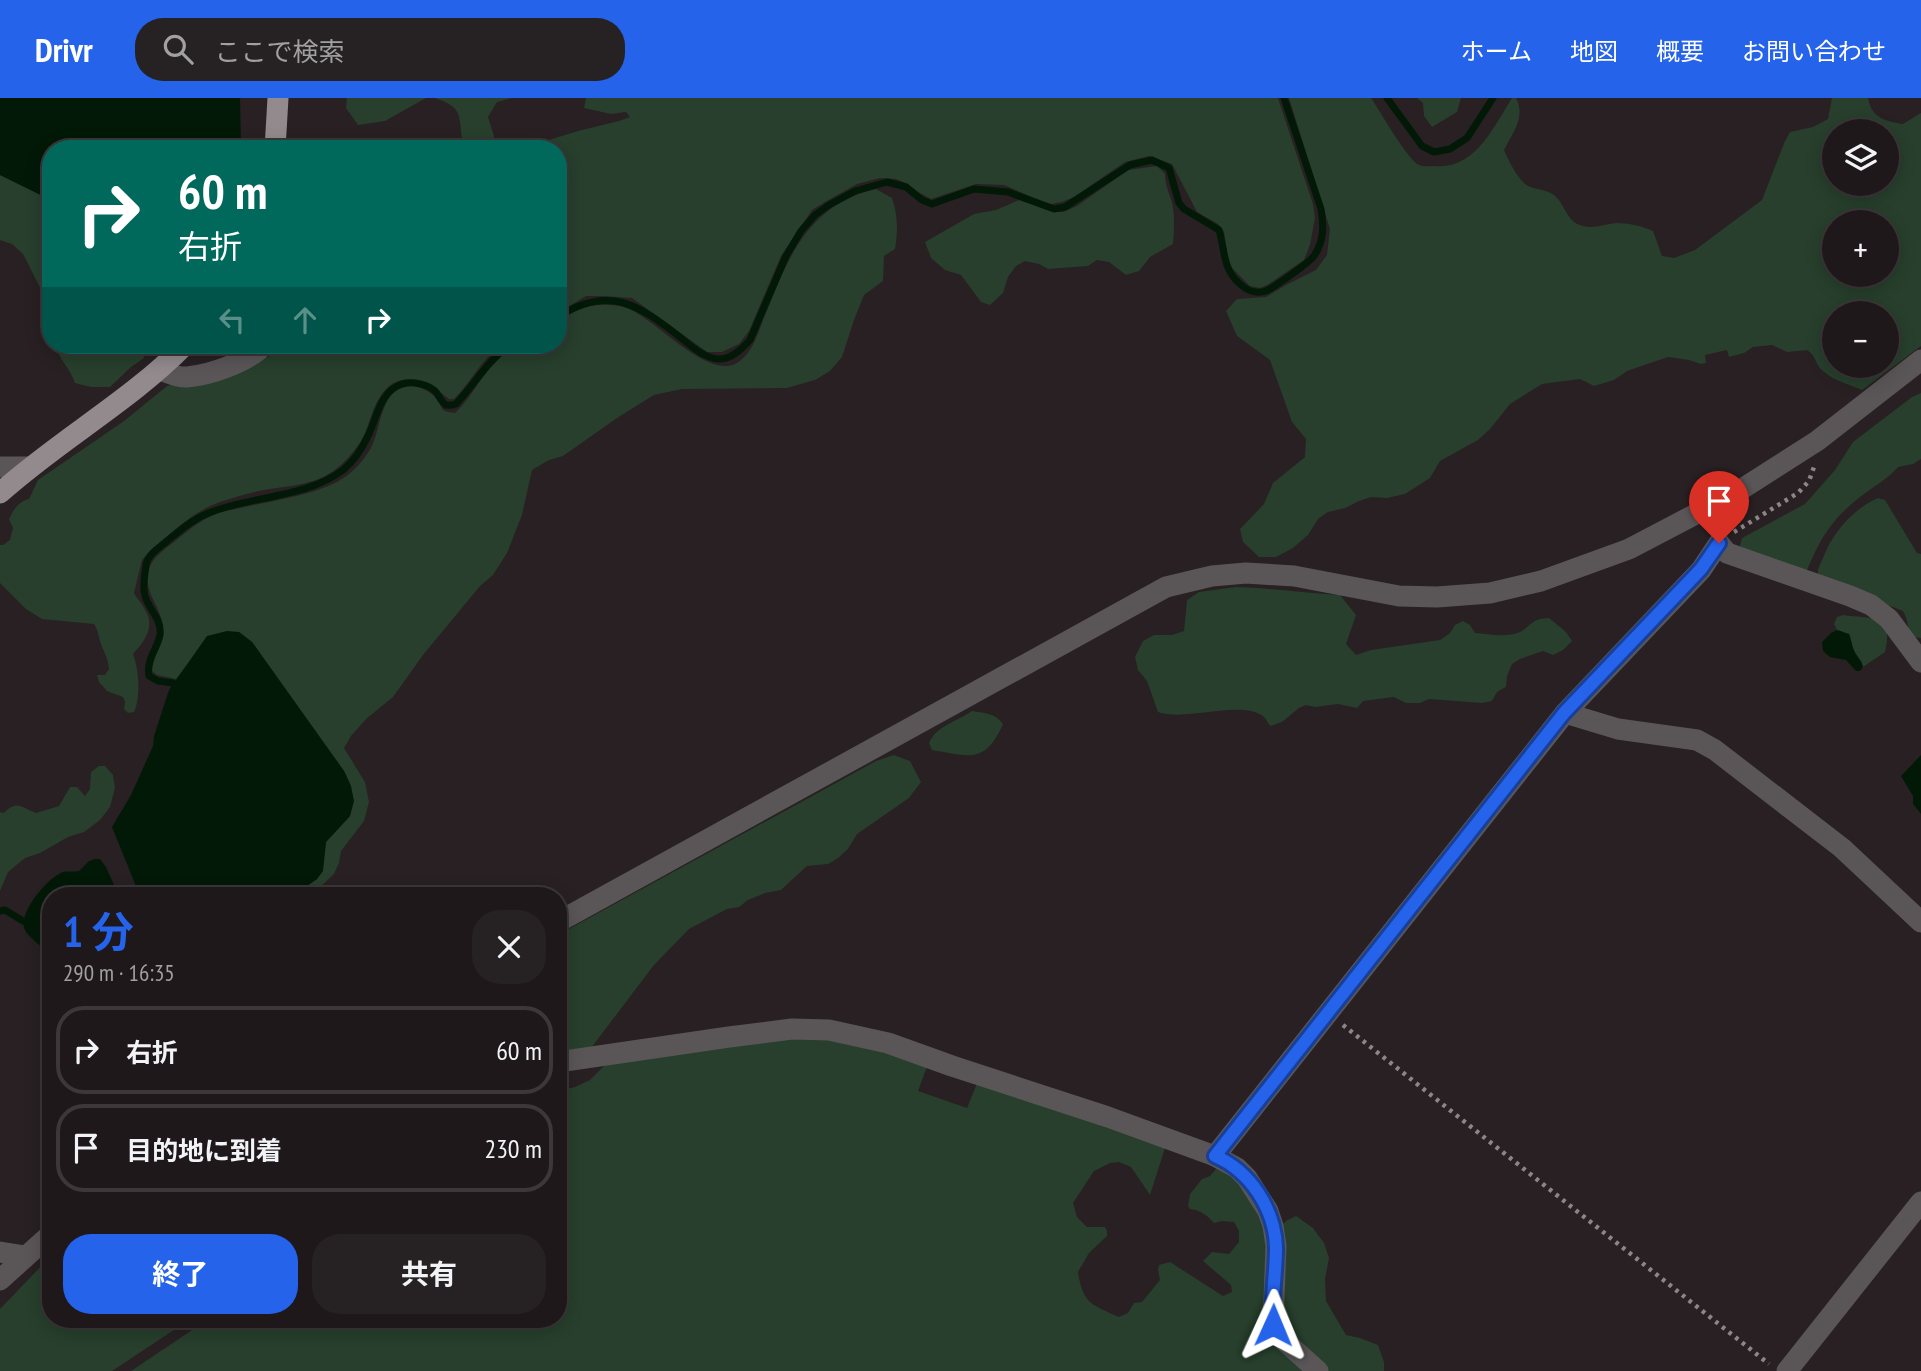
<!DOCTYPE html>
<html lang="ja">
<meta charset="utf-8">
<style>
body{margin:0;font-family:"PT Sans Narrow","Noto Sans JP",sans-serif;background:#262123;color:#f1f3f6;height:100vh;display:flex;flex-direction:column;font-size:26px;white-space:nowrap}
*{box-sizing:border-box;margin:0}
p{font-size:23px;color:#a1a0a2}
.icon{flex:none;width:38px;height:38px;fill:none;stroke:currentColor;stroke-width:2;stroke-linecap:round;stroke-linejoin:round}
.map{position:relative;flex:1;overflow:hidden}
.drawer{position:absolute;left:42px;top:789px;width:525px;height:441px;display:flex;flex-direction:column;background:#1e181a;border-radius:28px;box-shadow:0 4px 18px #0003,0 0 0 2px #3c3739}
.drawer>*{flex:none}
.top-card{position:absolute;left:42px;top:42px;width:525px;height:214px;border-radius:28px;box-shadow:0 4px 18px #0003,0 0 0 2px #3c3739;background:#00695c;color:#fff;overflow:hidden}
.fabs{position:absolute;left:1822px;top:21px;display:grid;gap:14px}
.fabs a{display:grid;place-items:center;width:77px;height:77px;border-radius:50%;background:#1e181a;box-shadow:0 4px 18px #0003,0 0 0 2px #3c3739;font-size:35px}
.pin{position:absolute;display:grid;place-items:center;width:60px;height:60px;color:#fff;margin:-72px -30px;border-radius:50% 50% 50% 0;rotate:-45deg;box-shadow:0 0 7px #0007}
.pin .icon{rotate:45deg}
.me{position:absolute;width:77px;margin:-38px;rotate:1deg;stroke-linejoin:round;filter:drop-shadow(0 0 5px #0008)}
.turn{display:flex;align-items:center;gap:24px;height:147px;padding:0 21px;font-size:32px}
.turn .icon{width:91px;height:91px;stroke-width:2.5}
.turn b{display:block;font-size:49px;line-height:60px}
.lanes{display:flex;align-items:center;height:66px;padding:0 21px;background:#0003;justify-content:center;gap:35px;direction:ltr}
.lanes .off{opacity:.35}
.round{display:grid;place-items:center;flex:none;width:74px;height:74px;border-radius:28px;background:#262123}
.overview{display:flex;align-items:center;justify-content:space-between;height:119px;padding:0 21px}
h1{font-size:42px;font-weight:700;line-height:52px;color:#2563eb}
.button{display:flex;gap:14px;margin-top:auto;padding:14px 21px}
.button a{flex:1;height:80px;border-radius:28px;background:#2563eb;color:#fff;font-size:28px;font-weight:700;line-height:80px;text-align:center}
.button a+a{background:#262123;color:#f1f3f6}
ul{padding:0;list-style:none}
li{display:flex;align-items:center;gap:21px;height:88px;margin:0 14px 10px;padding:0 7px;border:4px solid #3c3739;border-radius:28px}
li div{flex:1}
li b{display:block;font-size:26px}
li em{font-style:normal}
header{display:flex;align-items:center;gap:42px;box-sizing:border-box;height:98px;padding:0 35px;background:#2563eb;color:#fff}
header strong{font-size:33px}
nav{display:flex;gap:38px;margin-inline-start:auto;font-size:24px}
.search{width:490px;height:63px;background:#262123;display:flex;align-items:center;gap:18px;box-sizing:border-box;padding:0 24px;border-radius:28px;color:#a1a0a2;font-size:26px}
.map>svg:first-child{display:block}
.green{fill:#273f2c;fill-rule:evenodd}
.water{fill:#031908}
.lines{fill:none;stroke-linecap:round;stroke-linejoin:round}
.stream{stroke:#031908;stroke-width:7}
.path{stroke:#8c8687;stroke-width:4.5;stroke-dasharray:3.5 5;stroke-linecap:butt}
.minor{stroke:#5a5657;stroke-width:21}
.major{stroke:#928a8c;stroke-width:21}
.route-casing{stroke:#184099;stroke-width:18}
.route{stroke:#2563eb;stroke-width:12}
</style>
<header>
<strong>Drivr</strong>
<div class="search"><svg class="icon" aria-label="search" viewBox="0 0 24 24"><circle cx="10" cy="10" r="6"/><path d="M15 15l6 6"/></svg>ここで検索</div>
<nav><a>ホーム</a><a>地図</a><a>概要</a><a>お問い合わせ</a></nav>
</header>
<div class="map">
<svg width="1921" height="1273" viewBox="0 0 1921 1273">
<rect width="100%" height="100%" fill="#282022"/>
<g class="green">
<polygon points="347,0 426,0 385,23 358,27 346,10"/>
<path d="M435 0H512L497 4 488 19 494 38 493 51H456L462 41C459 16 462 9 435 0Z"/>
<polygon points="586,0 1278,0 1313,106 1315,120 1310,147 1304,162 1269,186 1260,190 1250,188 1232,170 1228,163 1224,134 1218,126 1197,114 1172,66 1149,58 1125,64 1074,99 1062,104 1051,106 1043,104 1004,87 976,86 931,101 918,94 908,86 896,81 880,80 857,86 825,104 812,112 781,158 749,233 739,246 722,254 707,254 632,200 604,198 586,198 558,215 558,51 535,51 539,45 578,33 619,23 630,19 626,14 611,16 584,10"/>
<path d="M1289 0H1371C1380 13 1407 61 1419 67 1423 69 1431 68 1435 68 1475 72 1494 28 1512 0H1516C1526 19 1513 34 1504 52 1509 63 1515 76 1524 85 1530 92 1545 90 1554 97 1566 107 1566 124 1583 128 1593 131 1606 126 1616 125 1629 125 1642 128 1653 133L1662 158 1674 160 1695 152 1762 102 1785 43 1790 34 1813 29 1828 21 1832 0H1868C1872 21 1886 23 1903 26L1921 15V248L1862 292C1848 286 1831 282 1820 270 1814 263 1817 259 1807 252L1787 254 1772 247 1753 249 1744 255 1729 259 1727 252 1705 257 1706 265 1701 266 1689 262 1668 259 1627 273 1614 282 1594 288 1580 281 1542 286 1510 306 1490 331 1478 342 1440 363 1430 380 1405 396 1387 400 1371 399 1359 403 1345 410 1328 414 1318 421 1308 437 1293 450 1276 459H1259L1243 444 1240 431 1264 406 1273 385 1305 359 1306 341 1292 324 1270 262 1237 238 1226 213 1237 201 1266 199 1286 187 1316 172 1327 157 1330 131ZM1834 33H1886V86H1834ZM1834 124H1886V177H1834ZM1834 215H1886V268H1834Z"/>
<polygon points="1417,0 1461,0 1457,14 1432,29 1424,18 1423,5"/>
<path d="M1157 68 1165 76C1165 87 1169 94 1172 104 1175 118 1174 132 1173 146L1150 159 1139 173 1126 177 1109 164 1097 162 1088 168 1048 171 1039 166 1025 163 1016 168 1008 179 1003 195 990 207 981 204 961 177 945 172 931 160 925 144 974 116 996 112 1019 102 1055 114H1063L1077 108 1128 72Z"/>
<polygon points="0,77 51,102 51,211 23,156 12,146 0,142"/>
<path d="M876 91 892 100C898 118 898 132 895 151L884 158 883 183 864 197 854 222 842 259 830 273 815 282 787 290 682 291 654 297 617 320 563 358 549 362 532 372 522 417 507 455 493 477 480 488 423 557 393 599 366 621 351 638 344 650 365 684 369 704 364 723 341 753 339 765 334 776 311 798H297L304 790 317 781 322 773 326 744 350 718 351 688 344 673 252 544 239 534 187 567 176 581 157 577 152 573C153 559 162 547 163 532 164 509 138 492 151 466 156 457 166 450 174 444 186 434 199 423 214 417 222 413 231 412 240 410 270 403 304 399 333 386 349 379 362 365 371 350 382 329 380 288 412 288 419 288 431 294 436 300 444 310 438 313 455 315 477 295 488 259 519 247 530 244 547 247 558 247V223C565 218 573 212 581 210 594 206 611 206 624 209 654 218 704 280 735 266 751 258 757 238 763 222 786 164 807 106 876 91Z"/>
<path d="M56 247H142L144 260 131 269 110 289H91L75 285C71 271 58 261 56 247Z"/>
<path d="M308 247H333L336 250 340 247H501C481 262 471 284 454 301H449C428 283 398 269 380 299 371 312 369 330 361 343 354 354 345 364 336 371 315 388 285 388 259 393 247 396 235 399 223 403 194 412 171 435 148 455L142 462 134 495C137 501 141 504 144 510 156 527 146 542 133 556 139 571 141 600 134 614L128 615 124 611 125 604 123 599 107 593 99 584 97 577H105L109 571C108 559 103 553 100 543 98 536 98 532 94 526L42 521 26 511 0 485V447H3L10 442 13 430 9 421C14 411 18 404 29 401L38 382 124 323 167 288 214 277 271 258 285 257 299 253Z"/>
<path d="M1921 295V361L1913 366 1898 369C1889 380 1876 387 1864 396 1833 419 1820 440 1806 475L1748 456 1740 448 1742 440 1805 406 1835 372 1853 344 1912 299Z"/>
<path d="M1878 400 1885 402 1917 455 1921 456V540L1913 539C1907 533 1909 523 1903 513L1819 480C1816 472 1820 467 1823 460 1833 434 1853 411 1878 400Z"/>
<path d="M1236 489C1271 490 1305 495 1340 497L1356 517 1346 546 1356 557 1371 552 1440 542 1450 535 1455 527 1463 523 1470 527 1475 535C1488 536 1507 540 1520 534 1534 526 1530 521 1549 520L1566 534 1572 543 1563 552 1553 557 1543 553 1520 561 1512 566 1507 578 1506 589 1497 594 1492 603 1482 605 1429 601 1420 605H1406L1394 599 1363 603 1357 610 1338 606 1315 609 1306 607 1299 610 1282 624 1270 628C1268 625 1266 621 1264 619 1242 601 1187 624 1158 614L1147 583 1138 572 1135 559 1143 543 1154 537H1172L1184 533 1187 502 1199 494Z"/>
<path d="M1843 517C1870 521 1895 515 1885 554L1863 569C1861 563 1857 560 1854 554 1849 542 1852 536 1837 532L1834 526 1837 519Z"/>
<path d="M972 613C984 615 995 615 1003 626 985 667 969 658 932 652L929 645C936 628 958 623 972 613Z"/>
<polygon points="894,657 910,663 921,684 909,700 857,736 848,751 838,760 828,766 807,768 781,792 765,795 748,802 739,809 727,811 689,831 654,867 588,954 558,958 558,837 876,663"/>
<path d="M99 668H105L113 677 115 690 110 709 100 722 84 734 68 739 40 755 25 760 8 774 0 793V714L4 715C17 701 22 710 36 715L59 708 70 689H77L85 698 90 691 91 674Z"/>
<path d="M830 939 928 966 918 993 967 1010 978 983 1166 1047 1150 1097 1131 1069 1119 1064 1110 1065 1094 1073 1073 1105 1077 1119 1087 1129H1105L1107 1133V1138L1089 1155 1078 1174C1083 1206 1091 1206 1119 1219L1128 1215 1134 1205 1142 1204 1160 1182 1158 1172 1159 1167 1170 1164 1223 1198 1232 1194 1231 1187 1203 1163 1212 1154 1229 1156 1239 1144V1133L1234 1124 1222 1123 1214 1125C1207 1117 1200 1112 1190 1111L1188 1108 1190 1096 1202 1081 1210 1078 1220 1066 1243 1082 1267 1124 1268 1223 1311 1273H131L207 1222H558V993L575 989 590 982 608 964 730 942Z"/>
<polygon points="1296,1118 1313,1130 1324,1145 1329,1160 1325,1181 1326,1203 1346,1237 1360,1240 1378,1247 1384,1264 1384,1273 1326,1273 1277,1221 1281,1128 1286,1123"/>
<polygon points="51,1158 51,1222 189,1222 112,1273 0,1273 0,1211"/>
</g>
<g class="water">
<polygon points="0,0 240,0 241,51 51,51 51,102 0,77"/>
<path d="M1837 532 1849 536C1852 543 1852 550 1856 556 1859 561 1862 563 1863 569L1860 573H1856L1846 562 1830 559 1823 553 1822 544 1831 535Z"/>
<polygon points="227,533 239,534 252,544 344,673 351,688 354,703 350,718 326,744 323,773 317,781 304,790 297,798 140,798 112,729 131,697 153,648 154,638 169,592 207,538"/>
<polygon points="1921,657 1921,716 1913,706 1913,698 1901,678"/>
<path d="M95 761H100L106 769 119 798H51V857C43 849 28 840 24 830 19 814 48 779 63 774 68 773 73 774 79 773L89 763Z"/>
</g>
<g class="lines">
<g class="stream">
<polyline points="1387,0 1422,48 1434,54 1450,51 1467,40 1493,0"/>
<path d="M558 219C609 186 639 207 681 240 691 248 704 260 718 261 731 262 742 251 750 242L786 158 801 133 815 117 829 107 855 93 887 84 906 89 922 102 932 106 974 91 1008 94 1054 111 1065 109 1130 67 1152 62 1169 70 1179 105 1184 111 1219 132C1226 156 1222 174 1245 190 1251 194 1259 195 1266 193 1273 190 1310 164 1314 158 1324 143 1324 128 1321 111L1284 0"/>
<path d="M177 590 173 585 158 583 149 578C146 561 157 552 160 537 162 521 149 512 145 498 142 488 145 477 146 467 148 456 159 450 167 443 181 432 194 420 211 414 252 398 308 399 343 372 354 363 362 351 368 338 377 320 380 293 402 286 413 283 428 286 436 294 439 298 442 305 446 307 450 308 453 307 456 306 476 285 486 264 510 247"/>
<polyline points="0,813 5,812 23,823 51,827"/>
</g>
<g class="path">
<polyline points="1734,434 1798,395 1809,383 1814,369"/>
<polyline points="1343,927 1769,1266"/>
</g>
<g class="minor">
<path d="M160 272C169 275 178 280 187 279 210 277 248 264 264 247"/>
<polyline points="0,369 29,369"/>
<polyline points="1565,615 1618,631 1697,642 1715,652 1842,750 1921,824"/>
<polyline points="558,824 1166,489 1212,478 1246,475 1294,478 1399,498 1437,499 1490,495 1541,483 1629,451 1734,396 1817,343 1921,262"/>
<polyline points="558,964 729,939 792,931 829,932 888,945 952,968 1108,1019 1215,1058 1237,1070 1247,1080 1268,1113 1273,1128 1276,1148 1273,1227 1280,1239 1318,1273"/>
<polyline points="1215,1058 1565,615 1701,472 1719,445 1727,455 1850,498 1871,507 1889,521 1921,564"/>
<polyline points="0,1154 25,1158"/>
<polyline points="0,1182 51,1136"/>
<polyline points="1787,1273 1921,1104"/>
</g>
<g class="major">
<polyline points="275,51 278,0"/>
<path d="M0 395C59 342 130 303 185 247"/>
</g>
</g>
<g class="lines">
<defs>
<path id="route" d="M1273 1227C1271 1201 1276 1175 1276 1150 1275 1111 1250 1073 1215 1058L1564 615 1701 471 1719 445"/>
</defs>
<use href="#route" class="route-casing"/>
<use href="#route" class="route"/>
</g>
</svg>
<div class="fabs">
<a><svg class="icon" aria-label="layers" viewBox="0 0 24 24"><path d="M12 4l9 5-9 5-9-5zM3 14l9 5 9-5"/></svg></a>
<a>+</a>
<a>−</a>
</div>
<div class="pin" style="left:1719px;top:445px;background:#d93025"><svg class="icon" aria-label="arrive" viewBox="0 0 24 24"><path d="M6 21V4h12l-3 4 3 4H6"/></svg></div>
<svg class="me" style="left:1273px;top:1227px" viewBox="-20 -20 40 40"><path d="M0-17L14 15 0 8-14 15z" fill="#2563eb" stroke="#fff" stroke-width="4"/></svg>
<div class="top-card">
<div class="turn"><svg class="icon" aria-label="right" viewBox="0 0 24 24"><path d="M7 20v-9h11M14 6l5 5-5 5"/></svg><div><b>60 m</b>右折</div></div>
<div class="lanes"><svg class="icon off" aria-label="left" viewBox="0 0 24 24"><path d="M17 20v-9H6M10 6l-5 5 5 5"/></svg><svg class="icon off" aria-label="ahead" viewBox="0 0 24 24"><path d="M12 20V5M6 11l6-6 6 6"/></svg><svg class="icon" aria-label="right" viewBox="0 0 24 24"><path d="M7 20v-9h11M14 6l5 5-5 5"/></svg></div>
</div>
<section class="drawer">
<div class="overview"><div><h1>1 分</h1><p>290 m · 16:35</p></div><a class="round"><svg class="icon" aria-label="close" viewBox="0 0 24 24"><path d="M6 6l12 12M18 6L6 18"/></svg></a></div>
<ul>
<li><svg class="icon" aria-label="right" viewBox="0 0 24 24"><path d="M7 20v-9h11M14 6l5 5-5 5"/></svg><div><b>右折</b></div><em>60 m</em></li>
<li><svg class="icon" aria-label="arrive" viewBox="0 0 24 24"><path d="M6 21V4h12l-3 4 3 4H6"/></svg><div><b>目的地に到着</b></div><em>230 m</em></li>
</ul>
<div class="button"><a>終了</a><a>共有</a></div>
</section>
</div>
